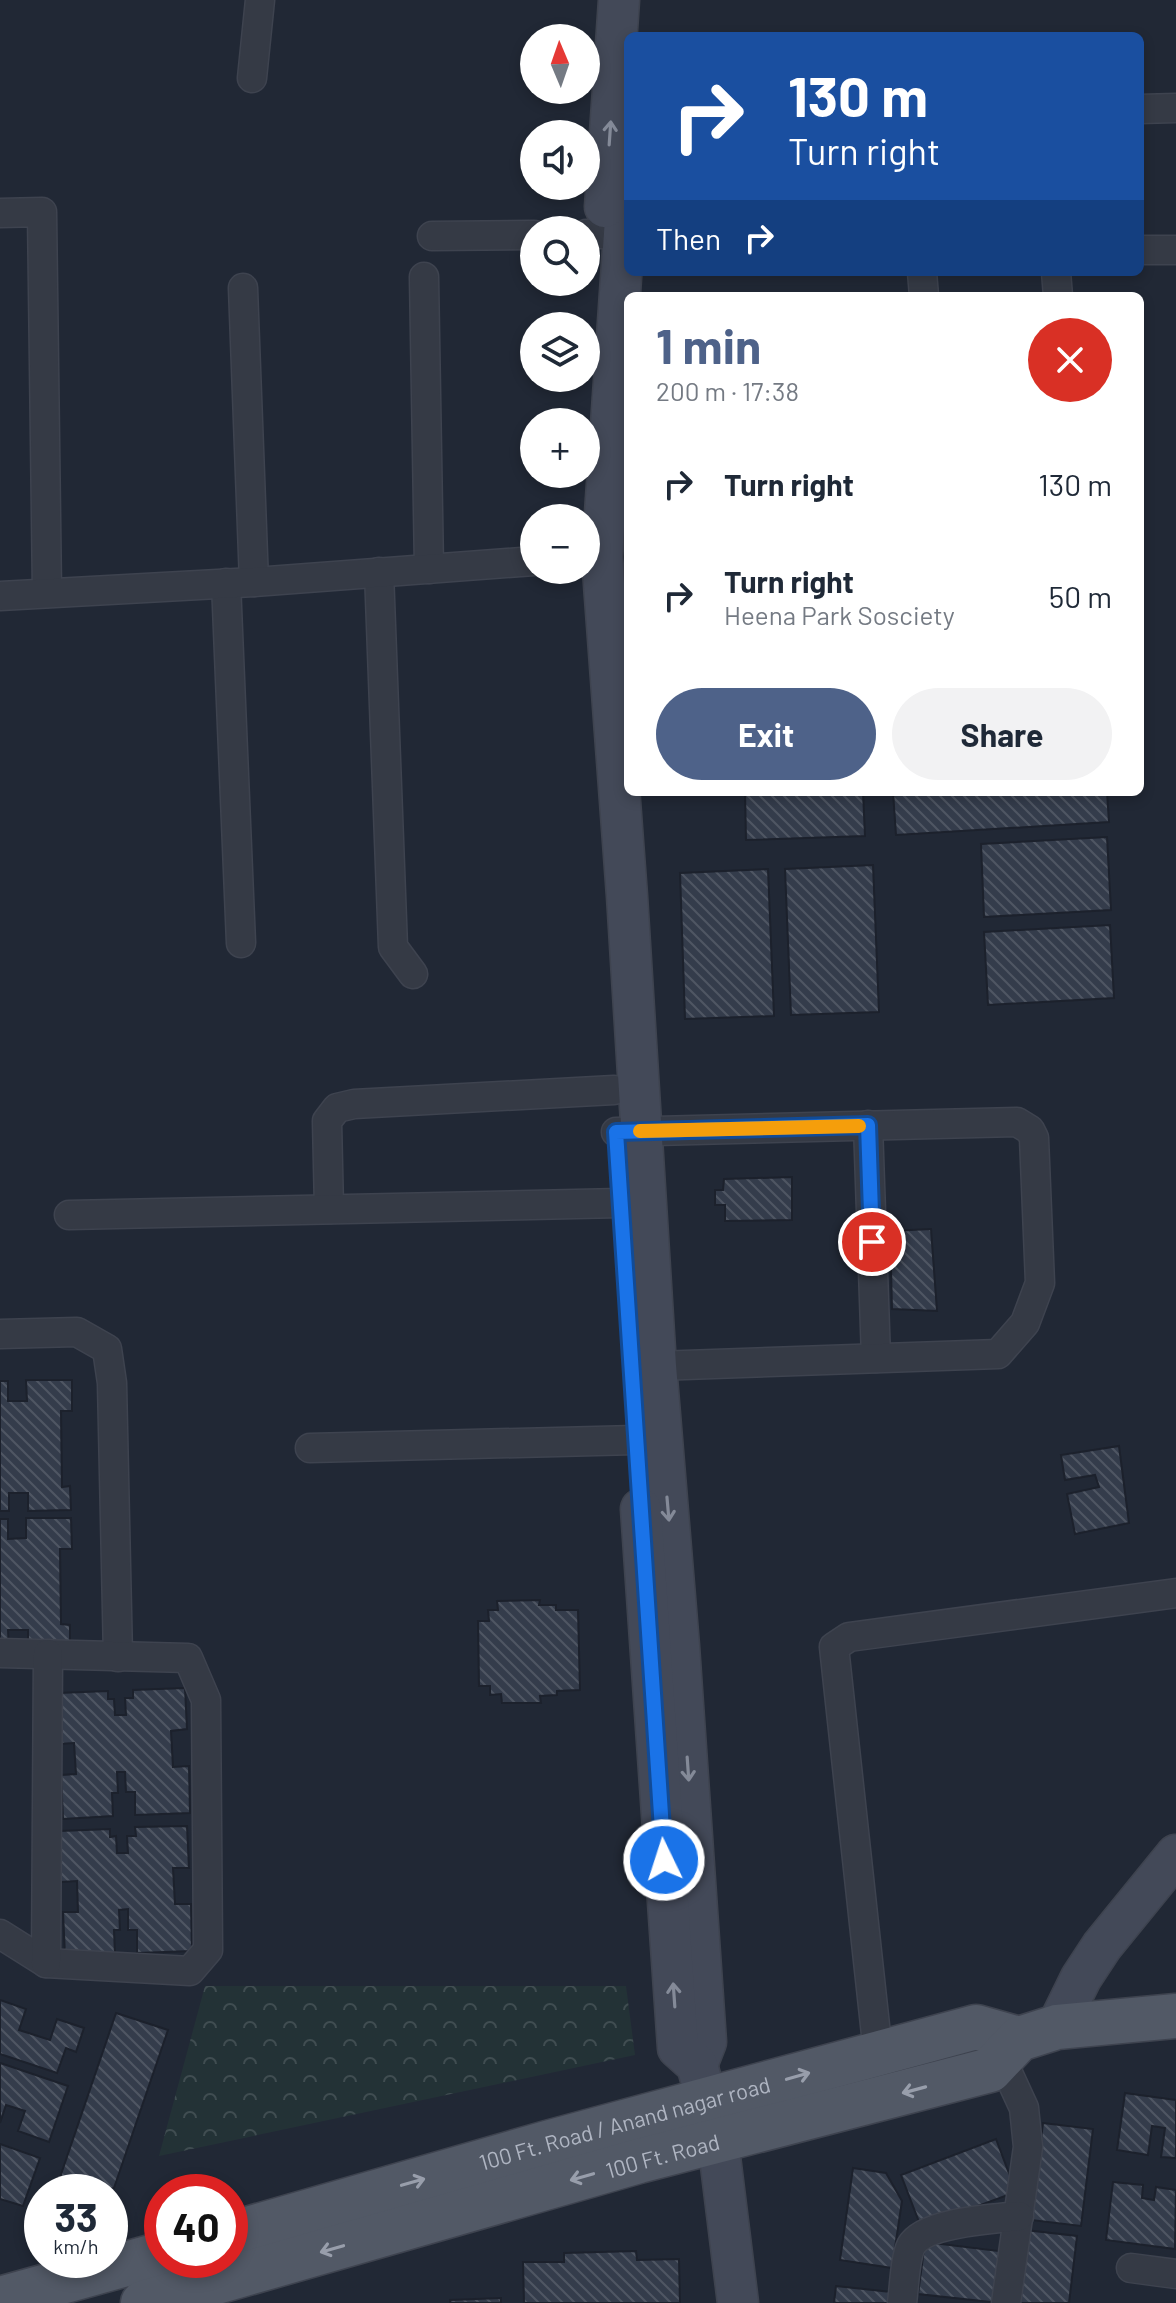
<!DOCTYPE html>
<meta charset="utf-8">
<style>
body{margin:0;font-family:Barlow,sans-serif;background:#f2f2f3;color:#1f2937;height:100vh;display:flex;flex-direction:column;font-size:30px;white-space:nowrap}
*{box-sizing:border-box;margin:0}
p{font-size:26px;color:#747a83}
.icon{flex:none;width:44px;height:44px;fill:none;stroke:currentColor;stroke-width:2;stroke-linecap:round;stroke-linejoin:round}
.map{position:relative;flex:1;overflow:hidden}
.side{position:absolute;left:624px;top:292px;width:520px;height:504px;display:flex;flex-direction:column;background:#fff;border-radius:12px;box-shadow:0 4px 12px #0003}
.side>*{flex:none}
.guide{position:absolute;left:624px;top:32px;width:520px;height:244px;border-radius:12px;box-shadow:0 4px 12px #0003;background:#1a4fa0;color:#fff;overflow:hidden}
.needle{width:52px;rotate:358deg}
.controls{position:absolute;left:520px;top:24px;display:grid;gap:16px}
.controls a{display:grid;place-items:center;width:80px;height:80px;border-radius:50%;background:#fff;box-shadow:0 4px 12px #0003;font-size:40px}
.speed{position:absolute;left:24px;top:2174px;display:flex;gap:16px;font-size:40px;font-weight:700;text-align:center}
.speed>*{display:grid;place-content:center;width:104px;height:104px;border-radius:50%;background:#fff;box-shadow:0 4px 12px #0003;line-height:1}
.speed small{font-size:20px;font-weight:400}
.speed .limit{border:12px solid #d22;background:#fff;color:#111}
.pin{position:absolute;display:grid;place-items:center;width:68px;height:68px;color:#fff;margin:-34px;border:4px solid #fff;border-radius:50%;box-shadow:0 2px 8px #0007}
.me{position:absolute;width:88px;margin:-44px;rotate:356deg;stroke-linejoin:round;filter:drop-shadow(0 0 6px #0008)}
.turn{display:flex;align-items:center;gap:28px;height:168px;padding:0 32px;font-size:36px}
.turn .icon{width:104px;height:104px;stroke-width:2.5}
.turn b{display:block;font-size:56px;line-height:68px}
.then{display:flex;align-items:center;height:76px;padding:0 32px;background:#0003;gap:16px;font-size:30px}
.round{display:grid;place-items:center;flex:none;width:84px;height:84px;border-radius:42px;background:#f2f2f3}
.overview{display:flex;align-items:center;justify-content:space-between;height:136px;padding:0 32px}
h1{font-size:48px;font-weight:700;line-height:60px;color:#4e6289}
.action{display:flex;gap:16px;margin-top:auto;padding:16px 32px}
.action a{flex:1;height:92px;border-radius:48px;background:#4e6289;color:#fff;font-size:32px;font-weight:700;line-height:92px;text-align:center}
.action a+a{background:#f2f2f3;color:#1f2937}
ul{padding:0;list-style:none}
li{display:flex;align-items:center;gap:24px;height:112px;padding:0 32px}
li div{flex:1}
li b{display:block;font-size:30px}
li em{font-style:normal}
.map>svg:first-child{display:block}
.park{fill:url(#park-crowns)}
.building{fill:url(#building-back-hatch);stroke:#1c212c;stroke-width:2}
.lines{fill:none;stroke-linecap:round;stroke-linejoin:round}
.street-casing{stroke:#3e434f;stroke-width:31}
.secondary-casing{stroke:#3e434f;stroke-width:43}
.primary-casing{stroke:#3e434f;stroke-width:47}
.street{stroke:#353a45;stroke-width:28}
.secondary{stroke:#434958;stroke-width:40}
.primary{stroke:#525966;stroke-width:44}
.oneway{stroke:#848a98}
.oneway2{stroke:#989eab}
.route-casing{stroke:#114b97;stroke-width:20}
.route{stroke:#1a73e8;stroke-width:14}
.slow{stroke:#f59e0b;stroke-width:14}
.labels{text-anchor:middle;dominant-baseline:central;stroke-width:8;stroke-linejoin:round;paint-order:stroke}
.street-label{font-size:22px;fill:#afb5c2;stroke:#1a1f2a}
</style>
<div class="map">
<svg width="1176" height="2303" viewBox="0 0 1176 2303">
<defs>
<pattern id="park-crowns" width="20" height="18" patternUnits="userSpaceOnUse" patternTransform="scale(2)"><rect width="20" height="18" fill="#233236"/><path d="M2 6a3 3 0 1 1 6 0M12 15a3 3 0 1 1 6 0" fill="none" stroke="#404d51"/></pattern>
<pattern id="building-back-hatch" width="6" height="6" patternUnits="userSpaceOnUse" patternTransform="scale(2)"><rect width="6" height="6" fill="#343c4b"/><path d="M-1 5l2 2M0 0l6 6M5-1l2 2" fill="none" stroke="#4f5663"/></pattern>
</defs>
<rect width="100%" height="100%" fill="#212835"/>
<polygon class="park" points="205,1986 626,1986 635,2055 159,2156"/>
<g class="building">
<polygon points="745,792 863,792 865,836 746,840"/>
<polygon points="893,792 1107,792 1109,822 896,835"/>
<polygon points="1107,837 1111,910 984,917 981,844"/>
<polygon points="873,865 879,1012 791,1015 785,869"/>
<polygon points="768,869 774,1016 685,1019 680,873"/>
<polygon points="1110,925 1114,998 988,1005 984,932"/>
<polygon points="792,1177 792,1220 725,1221 725,1205 715,1205 715,1190 723,1190 724,1179"/>
<polygon points="931,1229 937,1311 892,1309 890,1231"/>
<polygon points="26,1380 72,1380 72,1411 61,1411 62,1487 70,1486 71,1510 28,1511 28,1493 9,1493 9,1511 0,1511 0,1381 8,1381 8,1401 27,1401"/>
<polygon points="1119,1446 1129,1523 1075,1534 1067,1494 1099,1487 1095,1475 1065,1480 1061,1455"/>
<polygon points="26,1518 71,1518 72,1549 60,1549 61,1624 70,1625 70,1648 28,1649 28,1630 8,1630 9,1648 0,1649 0,1519 8,1519 8,1539 26,1538"/>
<polygon points="540,1600 539,1605 556,1605 556,1610 578,1610 580,1690 557,1691 557,1695 540,1696 541,1703 502,1703 501,1694 490,1695 490,1686 479,1686 478,1621 489,1621 488,1610 498,1610 497,1601"/>
<polygon points="185,1688 187,1729 171,1731 173,1767 189,1766 190,1813 135,1815 135,1792 126,1792 125,1772 117,1772 118,1793 112,1793 113,1816 63,1819 61,1775 76,1774 74,1743 59,1744 58,1693 108,1691 108,1699 114,1699 115,1715 126,1715 125,1698 133,1698 133,1690"/>
<polygon points="187,1826 189,1868 173,1868 175,1904 191,1904 192,1951 137,1953 137,1930 128,1930 128,1909 119,1910 120,1930 114,1930 115,1954 65,1956 63,1912 78,1912 77,1881 61,1882 60,1831 110,1829 110,1837 116,1836 117,1853 128,1853 127,1836 136,1836 135,1827"/>
<polygon points="0,2000 26,2009 19,2030 50,2040 57,2019 84,2028 76,2052 66,2048 57,2073 0,2054"/>
<polygon points="116,2013 168,2030 114,2188 100,2192 55,2192"/>
<polygon points="0,2063 68,2086 49,2142 18,2131 25,2111 6,2105 0,2123"/>
<polygon points="1125,2093 1176,2100 1176,2158 1161,2157 1165,2128 1152,2126 1148,2155 1117,2150"/>
<polygon points="1043,2123 1093,2129 1081,2226 1031,2220"/>
<polygon points="996,2139 1016,2192 921,2227 901,2175"/>
<polygon points="0,2144 40,2158 23,2206 0,2199"/>
<polygon points="853,2168 886,2173 902,2201 892,2268 840,2260"/>
<polygon points="1113,2182 1143,2185 1142,2198 1154,2200 1156,2187 1176,2190 1175,2249 1106,2240"/>
<polygon points="1025,2230 1077,2236 1069,2303 1016,2303"/>
<polygon points="925,2242 1007,2252 1000,2303 918,2294"/>
<polygon points="636,2251 637,2260 679,2259 680,2303 524,2303 523,2262 564,2262 564,2253"/>
<polygon points="836,2286 891,2292 890,2303 834,2303"/>
<polygon points="501,2298 501,2303 450,2303 450,2300"/>
</g>
<g class="lines">
<defs>
<g id="street">
<polyline points="252,78 260,0"/>
<polyline points="1140,109 1176,108"/>
<polyline points="0,213 42,212 47,593"/>
<polyline points="586,234 603,234"/>
<polyline points="432,236 534,235"/>
<polyline points="1140,250 1176,250"/>
<polyline points="922,272 924,296"/>
<polyline points="1056,272 1058,296"/>
<polyline points="424,277 429,569"/>
<polyline points="243,288 254,582"/>
<polyline points="379,572 393,947 413,974"/>
<polyline points="226,583 241,943"/>
<polyline points="0,596 254,582 534,561"/>
<polyline points="868,1125 876,1358"/>
<polyline points="616,1132 1017,1122 1030,1130 1034,1138 1040,1283 1025,1323 998,1354 656,1366"/>
<polyline points="329,1209 327,1121 337,1108 354,1104 614,1090"/>
<polyline points="69,1215 621,1203"/>
<polyline points="0,1334 77,1332 107,1349 112,1383 118,1657"/>
<polyline points="310,1448 636,1440"/>
<polyline points="0,1653 188,1658 206,1700 208,1950 190,1971 46,1963 0,1934"/>
<polyline points="46,1963 48,1654"/>
<polyline points="878,2053 834,1647 849,1637 1176,1593"/>
<polyline points="1001,2058 1024,2108 1028,2147 1006,2303"/>
<polyline points="1131,2268 1176,2274"/>
<path d="M902 2303C904 2289 905 2258 911 2246 924 2222 993 2219 1019 2216"/>
</g>
<g id="secondary">
<polyline points="628,175 602,557 627,896 656,1366 679,1646 706,2042 697,2065"/>
<polyline points="605,207 619,0"/>
<polyline points="641,1509 678,2048 697,2065 718,2141 738,2303"/>
<polyline points="1057,2027 1081,1978 1102,1946 1176,1855"/>
</g>
<g id="primary">
<path id="s1" d="M230 2234 547 2143 976 2027 1019 2039"/>
<polyline points="0,2299 162,2254"/>
<path id="s2" d="M143 2303 639 2161 990 2070 1019 2039 1057 2027 1176 2016"/>
</g>
</defs>
<use href="#street" class="street-casing"/>
<use href="#secondary" class="secondary-casing"/>
<use href="#primary" class="primary-casing"/>
<use href="#street" class="street"/>
<use href="#secondary" class="secondary"/>
<use href="#primary" class="primary"/>
</g>
<defs><path id="oneway-shaft" d="M-6 0H5M1.5-3L5.5 0L1.5 3" fill="none" stroke-width="1.6" stroke-linecap="round" stroke-linejoin="round" transform="scale(2)"/></defs>
<g class="oneway">
<use href="#oneway-shaft" transform="translate(610 133) rotate(-86)"/>
<use href="#oneway-shaft" transform="translate(668 1509) rotate(85)"/>
<use href="#oneway-shaft" transform="translate(688 1769) rotate(86)"/>
<use href="#oneway-shaft" transform="translate(674 1995) rotate(-94)"/>
</g>
<g class="oneway2">
<use href="#oneway-shaft" transform="translate(798 2076) rotate(-16)"/>
<use href="#oneway-shaft" transform="translate(914 2090) rotate(165)"/>
<use href="#oneway-shaft" transform="translate(582 2177) rotate(164)"/>
<use href="#oneway-shaft" transform="translate(413 2182) rotate(-16)"/>
<use href="#oneway-shaft" transform="translate(332 2249) rotate(164)"/>
</g>
<g class="lines">
<defs>
<polyline id="route" points="664,1860 616,1132 868,1125 872,1242"/>
</defs>
<use href="#route" class="route-casing"/>
<use href="#route" class="route"/>
<polyline class="slow" points="640,1131 859,1126"/>
</g>
<g class="labels">
<g class="street-label">
<text stroke="none"><textPath href="#s1" startOffset="410">100 Ft. Road / Anand nagar road</textPath></text>
<text stroke="none"><textPath href="#s2" startOffset="540">100 Ft. Road</textPath></text>
</g>
</g>
</svg>
<div class="controls">
<a><svg class="needle" viewBox="-14 -14 28 28"><path d="M0-13l5 13h-10z" fill="#e53935"/><path d="M0 13l5-13h-10z" fill="#747a83"/></svg></a>
<a><svg class="icon" aria-label="sound" viewBox="0 0 24 24"><path d="M4 9h4l5-4v14l-5-4H4zM17 9q2 3 0 6"/></svg></a>
<a><svg class="icon" aria-label="search" viewBox="0 0 24 24"><circle cx="10" cy="10" r="6"/><path d="M15 15l6 6"/></svg></a>
<a><svg class="icon" aria-label="layers" viewBox="0 0 24 24"><path d="M12 4l9 5-9 5-9-5zM3 14l9 5 9-5"/></svg></a>
<a>+</a>
<a>−</a>
</div>
<div class="speed"><div>33<small>km/h</small></div><div class="limit">40</div></div>
<div class="pin" style="left:872px;top:1242px;background:#d93025"><svg class="icon" aria-label="arrive" viewBox="0 0 24 24"><path d="M6 21V4h12l-3 4 3 4H6"/></svg></div>
<svg class="me" style="left:664px;top:1860px" viewBox="-20 -20 40 40"><circle r="17" fill="#1a73e8" stroke="#fff" stroke-width="3"/><path d="M0-11L8 9 0 5-8 9z" fill="#fff"/></svg>
<div class="guide">
<div class="turn"><svg class="icon" aria-label="right" viewBox="0 0 24 24"><path d="M7 20v-9h11M14 6l5 5-5 5"/></svg><div><b>130 m</b>Turn right</div></div>
<div class="then">Then<svg class="icon" aria-label="right" viewBox="0 0 24 24"><path d="M7 20v-9h11M14 6l5 5-5 5"/></svg></div>
</div>
<section class="side">
<div class="overview"><div><h1>1 min</h1><p>200 m · 17:38</p></div><a class="round" style="background:#d93025;color:#fff"><svg class="icon" aria-label="close" viewBox="0 0 24 24"><path d="M6 6l12 12M18 6L6 18"/></svg></a></div>
<ul>
<li><svg class="icon" aria-label="right" viewBox="0 0 24 24"><path d="M7 20v-9h11M14 6l5 5-5 5"/></svg><div><b>Turn right</b></div><em>130 m</em></li>
<li><svg class="icon" aria-label="right" viewBox="0 0 24 24"><path d="M7 20v-9h11M14 6l5 5-5 5"/></svg><div><b>Turn right</b><p>Heena Park Sosciety</p></div><em>50 m</em></li>
</ul>
<div class="action"><a>Exit</a><a>Share</a></div>
</section>
</div>
